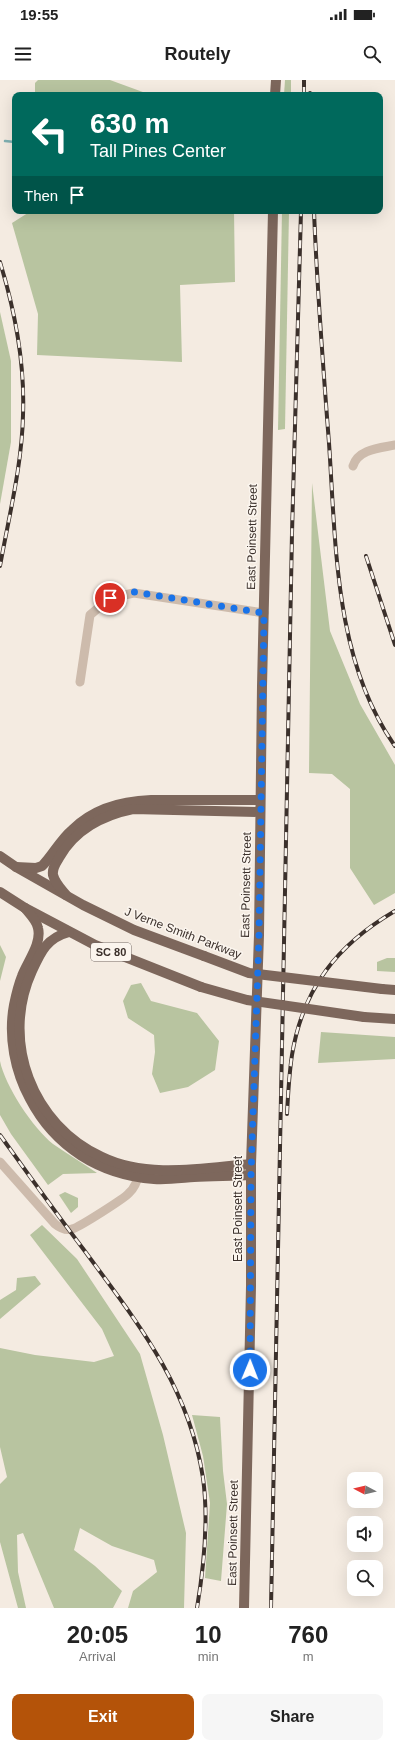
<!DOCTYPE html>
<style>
body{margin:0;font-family:Helvetica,sans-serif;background:#f6f6f6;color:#222;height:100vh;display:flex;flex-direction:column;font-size:15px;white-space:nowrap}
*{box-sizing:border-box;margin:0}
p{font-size:13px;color:#767676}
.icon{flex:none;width:22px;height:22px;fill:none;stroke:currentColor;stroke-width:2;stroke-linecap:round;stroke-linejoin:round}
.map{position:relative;height:1528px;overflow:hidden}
.sheet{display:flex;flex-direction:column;background:#fff;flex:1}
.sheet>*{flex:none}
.top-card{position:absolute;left:12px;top:12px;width:371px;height:122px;border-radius:8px;box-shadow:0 4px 16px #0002;background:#00695c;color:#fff;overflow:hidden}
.needle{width:26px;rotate:277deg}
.controls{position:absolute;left:347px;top:1392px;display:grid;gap:8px}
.controls a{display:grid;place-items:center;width:36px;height:36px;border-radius:8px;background:#fff;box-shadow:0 4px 16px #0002;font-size:20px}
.pin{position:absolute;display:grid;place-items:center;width:34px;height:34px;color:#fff;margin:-17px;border:2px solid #fff;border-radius:50%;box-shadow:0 1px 4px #0007}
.me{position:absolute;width:44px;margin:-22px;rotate:1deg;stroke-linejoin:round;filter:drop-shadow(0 0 3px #0008)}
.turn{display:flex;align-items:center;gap:14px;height:84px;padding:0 12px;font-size:18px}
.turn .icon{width:52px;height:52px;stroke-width:2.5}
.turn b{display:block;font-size:28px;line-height:34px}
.then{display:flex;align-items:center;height:38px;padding:0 12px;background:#0003;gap:8px;font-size:15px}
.eta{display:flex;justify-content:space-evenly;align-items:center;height:68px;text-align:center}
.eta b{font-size:24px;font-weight:700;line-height:28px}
.cta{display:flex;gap:8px;margin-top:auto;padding:8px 12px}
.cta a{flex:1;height:46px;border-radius:8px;background:#b45309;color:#fff;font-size:16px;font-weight:700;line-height:46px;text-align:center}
.cta a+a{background:#f6f6f6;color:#222}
.status{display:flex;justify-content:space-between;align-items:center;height:28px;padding:0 20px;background:#fff;direction:ltr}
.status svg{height:11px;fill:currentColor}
header{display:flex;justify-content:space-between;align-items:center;height:52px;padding:0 12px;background:#fff;font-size:18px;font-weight:700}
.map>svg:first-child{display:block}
.green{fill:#b8c4a0}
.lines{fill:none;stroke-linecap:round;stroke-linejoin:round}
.stream{stroke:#7fb0b2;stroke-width:2.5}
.minor{stroke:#cdbbac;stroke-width:9}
.major{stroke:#7d675c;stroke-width:10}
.rail-casing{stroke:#3b302b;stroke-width:4}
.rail{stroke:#fbf5ee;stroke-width:2.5;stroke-dasharray:8;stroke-linecap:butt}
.major-bridge{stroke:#7d675c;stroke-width:10}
.route{stroke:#1a73e8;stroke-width:7;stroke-dasharray:0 12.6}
.labels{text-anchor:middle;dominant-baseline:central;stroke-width:3;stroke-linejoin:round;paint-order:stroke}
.shield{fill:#fbf5ee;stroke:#756b66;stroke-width:1}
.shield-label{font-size:11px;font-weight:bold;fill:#3b302b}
.street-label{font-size:12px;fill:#3b302b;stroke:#fbf5ee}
</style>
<div class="status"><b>19:55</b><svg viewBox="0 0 49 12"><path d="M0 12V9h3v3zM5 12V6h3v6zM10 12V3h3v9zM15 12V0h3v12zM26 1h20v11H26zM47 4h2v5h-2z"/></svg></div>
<header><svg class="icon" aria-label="menu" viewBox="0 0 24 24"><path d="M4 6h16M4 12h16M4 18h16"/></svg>Routely<svg class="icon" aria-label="search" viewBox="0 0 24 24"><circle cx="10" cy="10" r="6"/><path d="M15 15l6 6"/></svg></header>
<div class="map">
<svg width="395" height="1528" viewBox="0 0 395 1528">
<rect width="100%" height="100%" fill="#f4ebe1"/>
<g class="green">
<polygon points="38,0 110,0 151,15 35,15 35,3"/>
<polygon points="285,0 291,0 291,15 284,15"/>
<polygon points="31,131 234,131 235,202 180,205 182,282 37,275 38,234 12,143"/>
<polygon points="282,131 289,131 285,349 278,350"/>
<polygon points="0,232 11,281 11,362 0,424"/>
<polygon points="312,403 330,551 360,624 395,685 395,813 374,825 350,788 350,709 332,694 309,693"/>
<polygon points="0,865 6,877 0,901"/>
<polygon points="387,878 395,878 395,892 377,891 377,882"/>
<polygon points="141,903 151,921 197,933 219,961 215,990 188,1007 160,1013 152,994 155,972 154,955 128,938 123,921 131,905"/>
<polygon points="321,952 395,957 395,979 318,983"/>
<path d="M0 981C5 1006 33 1048 53 1064 67 1074 83 1083 97 1093L63 1094 48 1105 11 1054 0 1035Z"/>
<polygon points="65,1112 78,1118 78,1127 71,1133 59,1115"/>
<polygon points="42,1145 77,1179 140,1274 163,1355 186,1453 184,1528 128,1528 133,1511 157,1492 154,1480 112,1466 80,1448 74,1470 95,1486 122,1511 113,1528 54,1528 23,1453 17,1455 18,1492 26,1528 18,1528 0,1462 0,1404 7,1397 0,1367 0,1268 35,1275 94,1282 114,1276 102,1249 30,1155"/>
<polygon points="35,1196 41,1204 0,1239 0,1220 16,1210 17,1198"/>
<polygon points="192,1335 220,1337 223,1391 227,1424 221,1501 205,1498 210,1423 203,1376"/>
</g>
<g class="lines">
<polyline class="stream" points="5,61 15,62"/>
<g class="minor">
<path d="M353 386C358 369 380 368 395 365"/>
<polyline points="80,602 90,535 110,518 134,513 264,533"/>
<path d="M0 1082 55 1144C60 1148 65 1151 72 1149 78 1148 125 1118 129 1113 135 1108 138 1099 140 1091"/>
</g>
<g class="major">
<polyline points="275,15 276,0"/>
<polyline points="0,776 16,787 83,825 134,850 204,876"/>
<path d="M16 787 36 788 42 786C53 775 60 760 72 750 93 729 122 721 151 720H260"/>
<polyline points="0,812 25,828 95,865 201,907"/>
<path d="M66 815C61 809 55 803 53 795 52 788 56 783 59 778 74 750 103 735 133 729L260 732"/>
<path d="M25 828C30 834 37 841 38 848 42 864 27 882 22 896 18 906 16 915 14 925 8 957 15 991 30 1019 55 1067 100 1095 154 1099 167 1100 181 1098 194 1097 213 1096 232 1096 251 1095"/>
<path d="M69 852C47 858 41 871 32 891 0 961 32 1045 102 1077 147 1099 203 1088 251 1084"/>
<polyline points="382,909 395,910"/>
<polyline points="364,937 395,939"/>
<polyline points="244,1528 251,1206 251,1084 259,855 262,606 273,131"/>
</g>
<defs>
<g id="rail">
<polyline points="310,13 310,15"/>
<polyline points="304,15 304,0"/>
<path d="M314 131C317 208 323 286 329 363 336 464 334 580 395 666"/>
<path d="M0 182C15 231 25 283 23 335 22 385 9 436 0 486"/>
<polyline points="366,476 395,565"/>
<path d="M287 1034C288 1014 289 995 292 975 303 908 337 865 395 831"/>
<path d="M0 1055C28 1094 55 1132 84 1170 137 1242 189 1306 203 1398 209 1441 204 1486 197 1528"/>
<polyline points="271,1528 292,453 301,131"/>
</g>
</defs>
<use href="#rail" class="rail-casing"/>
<use href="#rail" class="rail"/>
<g class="major-bridge">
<polyline points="204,876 249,893 382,909"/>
<polyline points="201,907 247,920 364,937"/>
</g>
</g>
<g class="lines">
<polyline class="route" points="110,518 134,512 264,533 259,855 251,1095 250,1290"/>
</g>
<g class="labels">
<rect class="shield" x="91" y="863" width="40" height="18" rx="3"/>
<g class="shield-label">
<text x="111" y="872">SC 80</text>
</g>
<g class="street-label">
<text transform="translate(252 457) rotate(-89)">East Poinsett Street</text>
<text transform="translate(246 805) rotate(-89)">East Poinsett Street</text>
<text transform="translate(183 853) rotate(21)">J Verne Smith Parkway</text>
<text transform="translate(238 1129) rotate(-90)">East Poinsett Street</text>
<text transform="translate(233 1453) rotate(-89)">East Poinsett Street</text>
</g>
</g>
</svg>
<div class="controls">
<a><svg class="needle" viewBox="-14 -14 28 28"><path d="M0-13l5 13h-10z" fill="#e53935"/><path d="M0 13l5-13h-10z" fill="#767676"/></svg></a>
<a><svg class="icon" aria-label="sound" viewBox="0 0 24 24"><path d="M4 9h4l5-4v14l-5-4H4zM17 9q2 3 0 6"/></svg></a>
<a><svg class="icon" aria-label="search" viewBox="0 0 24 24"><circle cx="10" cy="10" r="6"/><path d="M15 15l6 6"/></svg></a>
</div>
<div class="pin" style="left:110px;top:518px;background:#d93025"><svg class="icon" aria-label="arrive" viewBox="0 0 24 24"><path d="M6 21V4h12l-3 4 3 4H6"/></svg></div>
<svg class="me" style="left:250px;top:1290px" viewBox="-20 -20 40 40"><circle r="17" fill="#1a73e8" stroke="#fff" stroke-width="3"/><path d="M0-11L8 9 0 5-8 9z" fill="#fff"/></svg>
<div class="top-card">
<div class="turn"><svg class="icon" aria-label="left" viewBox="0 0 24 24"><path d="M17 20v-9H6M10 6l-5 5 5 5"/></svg><div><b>630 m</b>Tall Pines Center</div></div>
<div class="then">Then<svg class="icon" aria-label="arrive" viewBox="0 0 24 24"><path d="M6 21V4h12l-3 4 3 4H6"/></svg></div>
</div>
</div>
<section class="sheet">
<div class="eta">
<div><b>20:05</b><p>Arrival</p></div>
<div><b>10</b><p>min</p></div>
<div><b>760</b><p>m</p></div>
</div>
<div class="cta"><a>Exit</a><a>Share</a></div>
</section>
